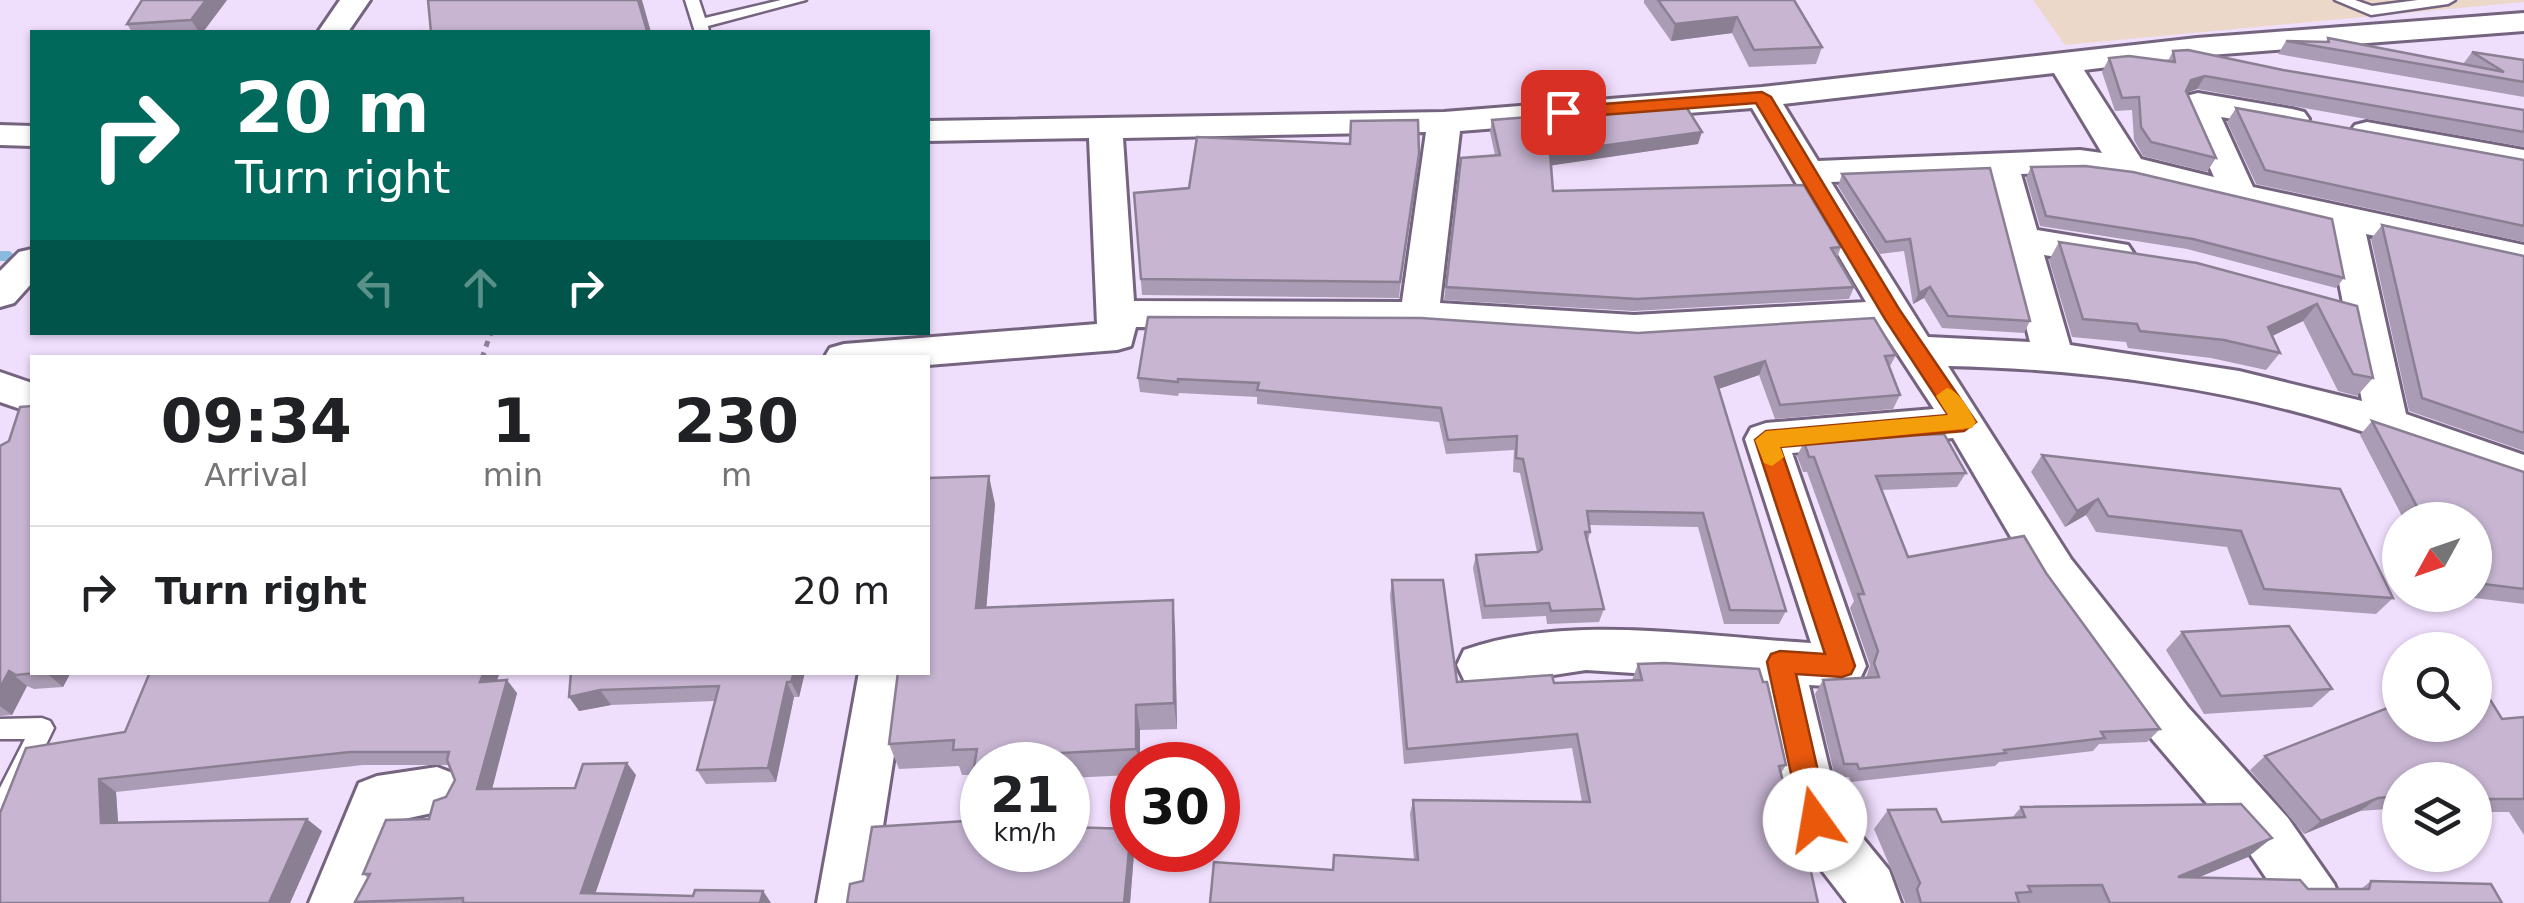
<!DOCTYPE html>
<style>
body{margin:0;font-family:"DejaVu Sans",sans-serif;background:#f2f2f2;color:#202124;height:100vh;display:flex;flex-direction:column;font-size:38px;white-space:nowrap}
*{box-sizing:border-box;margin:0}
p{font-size:32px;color:#757577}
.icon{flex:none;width:55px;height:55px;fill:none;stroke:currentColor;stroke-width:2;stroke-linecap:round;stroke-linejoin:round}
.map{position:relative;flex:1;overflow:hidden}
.details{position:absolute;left:30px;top:355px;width:900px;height:320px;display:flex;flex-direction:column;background:#fff;border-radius:0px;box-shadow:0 2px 8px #0004}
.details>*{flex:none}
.guide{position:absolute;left:30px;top:30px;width:900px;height:305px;border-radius:0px;box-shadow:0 2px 8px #0004;background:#00695c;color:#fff;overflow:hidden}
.needle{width:65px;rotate:230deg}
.fabs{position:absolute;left:2382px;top:502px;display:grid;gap:20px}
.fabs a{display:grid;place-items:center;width:110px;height:110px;border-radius:50%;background:#fff;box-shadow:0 2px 8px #0004;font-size:50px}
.speed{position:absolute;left:960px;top:742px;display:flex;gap:20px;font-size:50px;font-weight:700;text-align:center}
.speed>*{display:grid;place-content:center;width:130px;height:130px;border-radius:50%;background:#fff;box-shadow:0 2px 8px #0004;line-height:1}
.speed small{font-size:25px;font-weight:400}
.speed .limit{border:15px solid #d22;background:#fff;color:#111}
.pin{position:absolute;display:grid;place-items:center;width:85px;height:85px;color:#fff;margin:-42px;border-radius:20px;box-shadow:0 5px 15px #0006}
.me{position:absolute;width:110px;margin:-55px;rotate:347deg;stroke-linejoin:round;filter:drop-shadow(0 0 8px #0008)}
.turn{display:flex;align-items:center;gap:35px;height:210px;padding:0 40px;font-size:45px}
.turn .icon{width:130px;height:130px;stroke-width:2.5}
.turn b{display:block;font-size:70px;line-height:85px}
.lanes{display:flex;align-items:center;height:95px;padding:0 40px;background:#0003;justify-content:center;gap:50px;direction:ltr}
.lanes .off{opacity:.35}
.eta{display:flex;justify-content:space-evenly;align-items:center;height:170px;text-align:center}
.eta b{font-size:60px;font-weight:600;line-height:70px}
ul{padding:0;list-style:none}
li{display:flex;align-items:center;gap:30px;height:130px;padding:0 40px;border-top:2px solid #e0e0e0}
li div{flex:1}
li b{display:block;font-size:38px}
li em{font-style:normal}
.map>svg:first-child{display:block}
.industrial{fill:#ecd8c9}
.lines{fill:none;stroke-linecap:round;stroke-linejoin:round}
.stream{stroke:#89bbde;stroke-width:10}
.lane-casing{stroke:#75647f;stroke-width:5}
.street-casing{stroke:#75647f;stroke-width:6}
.path{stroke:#8f8398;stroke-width:5;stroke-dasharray:6 6;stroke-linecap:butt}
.lane{fill:#fff;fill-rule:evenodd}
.street{fill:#fff;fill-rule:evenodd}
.wall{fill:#ab9cb5}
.shaded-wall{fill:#8b7f93}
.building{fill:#c7b5d2;stroke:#8b7f93;stroke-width:2.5}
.route{fill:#ea580c;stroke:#983908;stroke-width:2.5}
.slow{fill:#f59e0b}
</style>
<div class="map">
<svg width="2524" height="903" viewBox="0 0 2524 903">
<rect width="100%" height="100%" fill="#f0defd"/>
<polygon class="industrial" points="2033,0 2524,0 2524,2 2065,45"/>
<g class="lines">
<polyline class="stream" points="0,256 8,256"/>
<defs>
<g id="lane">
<polygon points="685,0 699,0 705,18 781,0 806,0 708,26 709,32 695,32"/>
<polygon points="2335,0 2355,0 2372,6 2418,0 2455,0 2448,4 2371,15"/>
<polygon points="42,718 50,721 54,728 9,821 0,824 0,788 25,739 0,739 0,719"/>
</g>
<g id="street">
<polygon points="340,0 370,0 348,32 318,32"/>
<path d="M2524 13V31L2197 56 2084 70 2141 159 2214 177 2181 103 2186 96 2198 93 2292 109 2304 112 2309 119 2304 126 2292 129 2221 117 2253 187 2524 245V269L2366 234 2406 414 2524 455V488C2471 472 2419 450 2367 433 2234 388 2087 369 1948 366L2071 559 2188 707 2288 818 2334 884 2342 903H2283L2250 854 2152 739 2039 585 1953 438 1792 453 1866 666 1859 681 1842 687 1809 685 1839 809 1889 870 1901 903H1847L1796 837 1789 820 1760 681 1586 670 1481 686 1464 680 1457 665 1464 650C1568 613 1702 637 1811 643L1745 439 1751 428 1766 423 1934 409 1881 328 1634 343 1419 328 1136 327 1131 346 1117 350 928 365V358H824L830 348 844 344 1097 324 1089 138 928 141V121L1444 112 1762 87 2197 38ZM2054 73 2102 153 2080 150 1818 161 1783 104ZM1752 108 1866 302 1634 315 1440 303 1460 131ZM1426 132 1402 302 1134 301 1123 138ZM2080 172 2128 178 2328 226 2362 401 2239 371 2070 345 2044 255 2115 266 2128 263 2134 254 2128 245 2037 230 2021 174ZM1987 176 2030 342 1928 337 1831 182Z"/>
<polygon points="2367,122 2524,150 2524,172 2355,139 2350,132 2355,125"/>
<polygon points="0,125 32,126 32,146 0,145"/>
<polygon points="32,249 32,283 14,303 0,307 0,271 19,252"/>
<polygon points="0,372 32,383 32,413 0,402"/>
<polygon points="859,672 907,672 871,903 817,903"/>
<polygon points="437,767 455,774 463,791 455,808 395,821 363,903 309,903 359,783 377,776"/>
</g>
</defs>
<use href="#lane" class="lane-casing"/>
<use href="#street" class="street-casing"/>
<polyline class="path" points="482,358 491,332"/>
<use href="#lane" class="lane"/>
<use href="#street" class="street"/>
</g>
<g class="wall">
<polygon points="142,0 227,0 203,32 132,32 127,24"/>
<polygon points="1644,0 1794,0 1822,47 1816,64 1749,67 1732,33 1671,41 1644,3"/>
<polygon points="2328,38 2463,64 2472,52 2524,60 2524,97 2278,54 2286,41 2326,42"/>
<polygon points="2173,51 2524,110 2524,147 2197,89 2186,93 2216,158 2207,172 2143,156 2134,140 2132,110 2115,111 2102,72 2109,58 2168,61"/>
<polygon points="2236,108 2524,160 2524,242 2256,184 2227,122"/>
<polygon points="1418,120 1399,298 1142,295 1134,193 1189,188 1350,144"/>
<polygon points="1492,120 1698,144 1551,165 1553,191 1841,247 1837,258 1854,287 1849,299 1634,311 1444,300 1461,158 1495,155 1490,132"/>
<polygon points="2031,167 2344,278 2336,288 2187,249 2040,226 2026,178"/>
<polygon points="1842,174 2030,321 2024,333 1942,328 1924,298 1913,304 1904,251 1880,254 1838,186"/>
<polygon points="2382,225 2524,256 2524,451 2409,411 2371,239"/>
<polygon points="2059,242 2357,306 2373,378 2357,396 2338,391 2303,321 2272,336 2280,353 2266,370 2211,358 2128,348 2126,342 2072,337 2049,260"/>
<polygon points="1896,355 1889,368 1900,395 1893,409 1775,419 1759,375 1718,389 1786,611 1779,624 1724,624 1698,527 1589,525 1590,532 1588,541 1604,609 1599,622 1547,624 1546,616 1482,619 1473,568 1476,555 1537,552 1520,473 1513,472 1514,450 1446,454 1439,422 1257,404 1257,397 1179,393 1178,396 1140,392 1138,378"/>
<polygon points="2372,421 2524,472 2524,604 2450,595 2475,595 2475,520 2404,520 2360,435"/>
<polygon points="1917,435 1966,473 1957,487 1881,490 1908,557 2046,573 2160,729 2147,742 2099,744 2093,751 1999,762 1995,766 1851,782 1849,777 1835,777 1815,694 1823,680 1866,678 1870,665 1850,608 1854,601 1807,472 1803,472 1797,456 1804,442"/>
<polygon points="0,446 71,672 63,687 34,689 27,686 12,715 0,716"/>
<polygon points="2042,455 2340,489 2393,598 2376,614 2249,605 2227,547 2096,532 2086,515 2065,527 2031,472"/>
<polygon points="995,504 986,608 1175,627 1177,729 1140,730 1140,765 1132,765 1132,775 1068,778 1068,765 982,765 982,850 1131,829 1132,850 1134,853 1130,903 847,903 863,881 965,821 973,775 962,775 959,766 899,769 889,744"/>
<polygon points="1392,580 1457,682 1554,683 1632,680 1638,664 1786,765 1781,773 1804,863 1332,870 1334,855 1414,860 1410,814 1413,800 1582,802 1572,748 1404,764 1390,596"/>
<polygon points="2182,632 2332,689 2312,707 2204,714 2166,650"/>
<polygon points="150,672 500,672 497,681 517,693 492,788 575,788 636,775 595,894 693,896 763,891 771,903 357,903 355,902 368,878 363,874 429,819 446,797 455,780 449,765 363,765 116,792 118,823 322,831 290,903 0,903 125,732"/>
<polygon points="569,672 805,672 799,697 794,697 776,782 706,784 697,770 715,701 611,705 579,711"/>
<polygon points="2524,717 2524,835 2509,812 2475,812 2475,780 2400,780 2400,808 2360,811 2304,834 2250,770 2265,756 2502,719"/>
<polygon points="2021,807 2248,857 2199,877 2308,889 2361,889 2371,881 2502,903 1904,903 1905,902 1874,829 1888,810 1942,822 2012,818"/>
</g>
<g class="shaded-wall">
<polygon points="206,0 227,0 203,32 199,32 191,20"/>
<polygon points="638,0 642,0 651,32 641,32"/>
<polygon points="1737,17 1732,33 1671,41 1675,24"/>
<polygon points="2205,76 2197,89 2183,94 2191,80"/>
<polygon points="1702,132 1698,144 1548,166 1550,153"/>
<polygon points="1930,287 1924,298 1913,304 1919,293"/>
<polygon points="2317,304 2303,321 2254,345 2268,327"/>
<polygon points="1765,361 1759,375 1710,392 1715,377"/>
<polygon points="989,476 995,504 984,636 976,608"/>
<polygon points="2098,499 2086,515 2065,527 2077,511"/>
<polygon points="1173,600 1175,627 1177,729 1174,703"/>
<polygon points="9,671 27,686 12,715 0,706 0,688"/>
<polygon points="45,672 71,672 63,687"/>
<polygon points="484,672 500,672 491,696 480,682"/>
<polygon points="794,672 805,672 799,697 791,682"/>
<polygon points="507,680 517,693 489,801 477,789"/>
<polygon points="787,682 794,697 776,782 768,768"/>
<polygon points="600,690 611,705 579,711 569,697"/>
<polygon points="1136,705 1140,730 1140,765 1136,749"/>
<polygon points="627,763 636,775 592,903 581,893"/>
<polygon points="99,779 116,792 119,836 101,823"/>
<polygon points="2378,798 2360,811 2304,834 2321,821"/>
<polygon points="307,819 322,831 290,903 269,903"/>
<polygon points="1131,829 1132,850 1134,853 1130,903 1124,903"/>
<polygon points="2272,838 2248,857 2156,895 2178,877"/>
<polygon points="763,891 771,903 760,903"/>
</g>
<g class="building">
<polygon points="142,0 206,0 191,20 127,24"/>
<polygon points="428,0 638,0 647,31 431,32"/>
<polygon points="1658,0 1794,0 1822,47 1754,50 1737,17 1675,24"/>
<polygon points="2328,38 2504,72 2472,52 2524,60 2524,82 2286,41 2329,42"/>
<polygon points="2188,50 2283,70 2524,110 2524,132 2205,76 2191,80 2186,91 2216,158 2151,142 2141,127 2139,97 2122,98 2109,58 2129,56 2175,62 2173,51"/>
<polygon points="1685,105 1702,132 1550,153 1553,191 1804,185 1841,247 1831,248 1854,287 1637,299 1446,287 1461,158 1500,155 1492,120"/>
<polygon points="2236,108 2524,160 2524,226 2265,170"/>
<polygon points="1418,120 1419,154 1400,282 1141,279 1134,193 1189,188 1197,137 1350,144 1351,121"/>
<polygon points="2085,166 2133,172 2332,219 2344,278 2193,239 2046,216 2031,167"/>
<polygon points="1990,168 2030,321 1948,316 1930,287 1919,293 1910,239 1886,242 1842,174"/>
<polygon points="2382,225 2524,256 2524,433 2422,398"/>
<polygon points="2059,242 2197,263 2357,306 2373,378 2353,374 2317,304 2268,327 2280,353 2224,340 2140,331 2137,324 2083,319"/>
<polygon points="1148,317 1421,318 1638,333 1874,318 1896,355 1885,356 1900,395 1780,405 1765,361 1715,377 1786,611 1730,610 1703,513 1587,511 1590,532 1585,532 1604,609 1551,611 1549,603 1485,606 1476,555 1538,552 1542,549 1523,459 1516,458 1517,436 1448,440 1441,408 1257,390 1259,383 1178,379 1178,382 1138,378"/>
<polygon points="32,406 32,672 45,672 16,675 9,671 0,688 0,446 9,441 20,407"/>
<polygon points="2372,421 2524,472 2524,589 2475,583 2475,520 2424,520"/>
<polygon points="1916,431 1917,435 1944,434 1966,473 1876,476 1908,557 2024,536 2046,573 2160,729 2101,732 2105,738 2004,750 2006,753 1859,769 1857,764 1844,764 1823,680 1879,677 1874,663 1878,651 1858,594 1864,594 1814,457 1809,457 1804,442"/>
<polygon points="2042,455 2340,489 2393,598 2264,589 2241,531 2108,516 2098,499 2077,511"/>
<polygon points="989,476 976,608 1173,600 1174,703 1136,705 1136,749 1025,755 1023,765 982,765 982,850 1068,850 1068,827 1131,829 1124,903 847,903 850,884 863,881 872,827 965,821 977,749 953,750 954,740 889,744 898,672 928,672 928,478"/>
<polygon points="1392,580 1443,580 1457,682 1552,675 1554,683 1642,680 1638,664 1665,663 1759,669 1763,682 1767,682 1786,765 1779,766 1804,863 1809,863 1818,903 1210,903 1214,862 1333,870 1334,855 1418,860 1413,800 1590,802 1577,734 1407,749"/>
<polygon points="2289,626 2332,689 2221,696 2182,632"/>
<polygon points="150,672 484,672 480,682 507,680 477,789 575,788 583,764 627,763 581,893 693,896 695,890 763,891 760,903 463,903 463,898 355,902 370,874 363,874 386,820 429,819 434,801 446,797 455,780 447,760 449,752 350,752 99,779 101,823 307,819 269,903 0,903 0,813 26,748 125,732"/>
<polygon points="571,672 794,672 791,682 787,682 768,768 697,770 719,686 600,690 569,697"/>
<polygon points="2481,685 2502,719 2524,717 2524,799 2475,799 2475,780 2400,780 2400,796 2378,798 2321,821 2265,756 2400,703 2400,725 2475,725 2475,688"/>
<polygon points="2241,804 2272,838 2178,877 2300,880 2308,889 2369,889 2371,881 2491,884 2502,903 2110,903 2102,885 2028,886 2031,892 2016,893 2019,903 1921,903 1917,889 1920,883 1888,810 1936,809 1942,822 2025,817 2021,807"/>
</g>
<polygon class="route" points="1762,92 1771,97 1899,309 1976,422 1964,431 1780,447 1855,666 1851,674 1842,677 1796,674 1829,820 1825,829 1815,833 1805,829 1801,820 1767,662 1771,654 1780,651 1825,654 1755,440 1766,431 1948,415 1885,319 1756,103 1563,118 1554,112 1563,107"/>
<path class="slow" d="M1947 388C1960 392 1969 410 1976 422L1972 428 1780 447 1784 457 1772 466 1764 463 1755 440 1766 431 1948 415 1936 396Z"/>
</svg>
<div class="fabs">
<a><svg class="needle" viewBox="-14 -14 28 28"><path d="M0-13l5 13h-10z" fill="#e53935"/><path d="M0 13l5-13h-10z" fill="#757577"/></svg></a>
<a><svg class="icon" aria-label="search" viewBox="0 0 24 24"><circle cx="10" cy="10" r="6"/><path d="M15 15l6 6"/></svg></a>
<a><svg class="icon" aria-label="layers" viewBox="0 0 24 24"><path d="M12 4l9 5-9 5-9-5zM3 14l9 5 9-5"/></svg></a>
</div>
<div class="speed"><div>21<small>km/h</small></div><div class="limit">30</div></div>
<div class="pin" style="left:1563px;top:112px;background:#d93025"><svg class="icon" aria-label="arrive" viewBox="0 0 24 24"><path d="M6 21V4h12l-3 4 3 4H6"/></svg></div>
<svg class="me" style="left:1815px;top:820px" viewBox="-20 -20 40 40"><circle r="19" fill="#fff"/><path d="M0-13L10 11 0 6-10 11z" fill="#ea580c"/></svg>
<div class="guide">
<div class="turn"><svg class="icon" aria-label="right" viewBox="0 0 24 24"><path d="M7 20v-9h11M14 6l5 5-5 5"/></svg><div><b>20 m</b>Turn right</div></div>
<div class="lanes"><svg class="icon off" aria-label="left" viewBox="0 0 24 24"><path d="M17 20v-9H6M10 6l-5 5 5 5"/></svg><svg class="icon off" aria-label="ahead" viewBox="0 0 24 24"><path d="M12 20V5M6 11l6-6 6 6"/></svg><svg class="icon" aria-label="right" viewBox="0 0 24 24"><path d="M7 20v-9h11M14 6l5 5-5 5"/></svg></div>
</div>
<section class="details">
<div class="eta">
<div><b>09:34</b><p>Arrival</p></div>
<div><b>1</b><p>min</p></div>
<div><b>230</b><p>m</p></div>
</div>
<ul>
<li><svg class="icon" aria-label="right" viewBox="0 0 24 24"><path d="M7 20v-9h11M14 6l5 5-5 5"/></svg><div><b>Turn right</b></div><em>20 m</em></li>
</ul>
</section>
</div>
